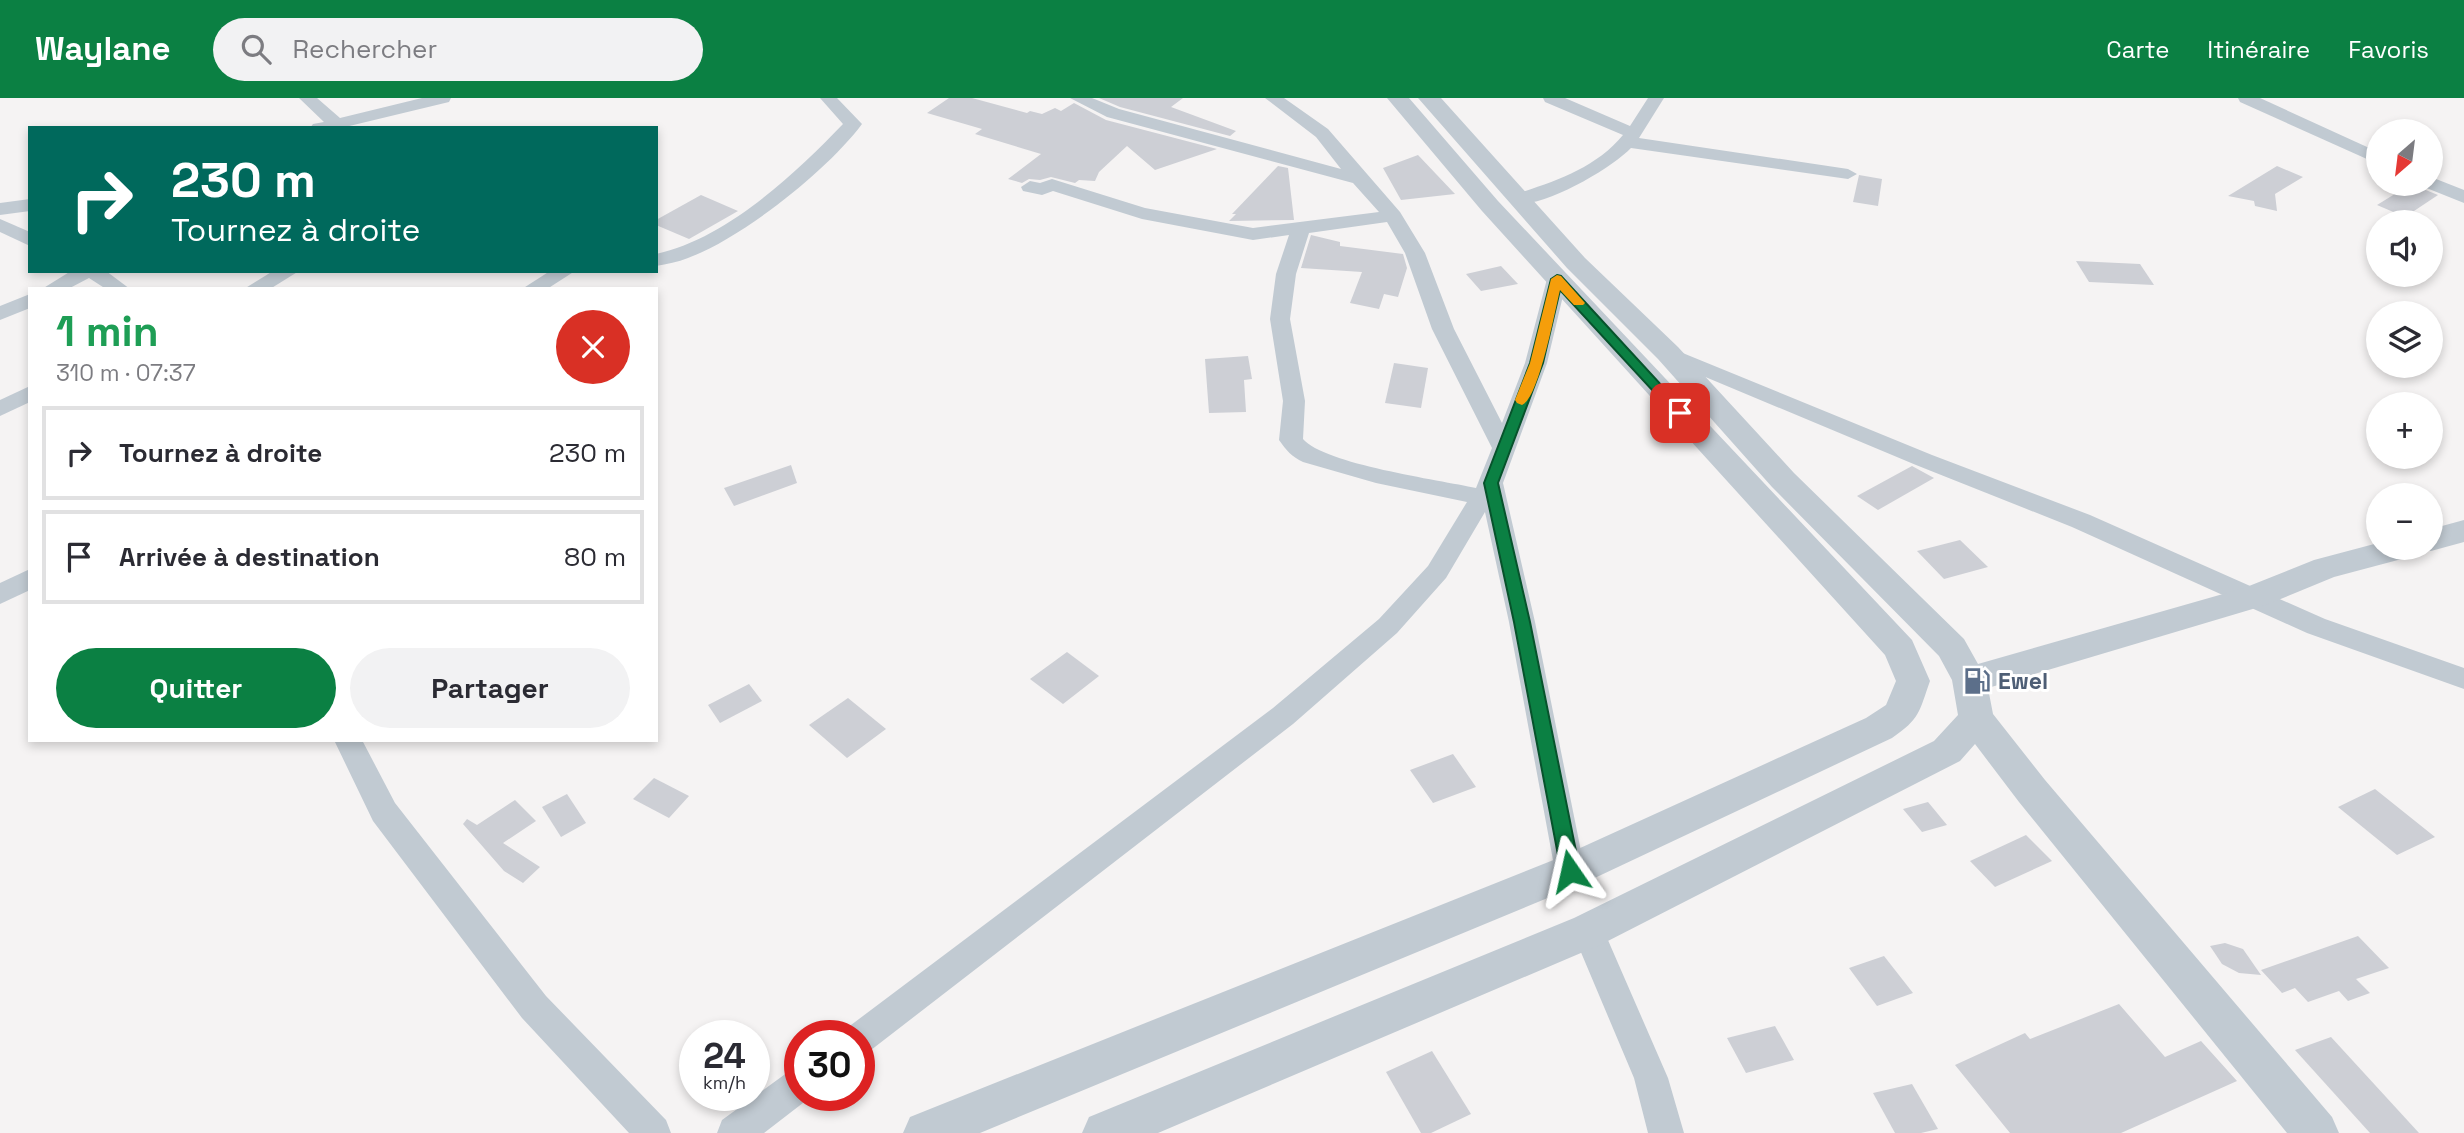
<!DOCTYPE html>
<html lang="fr">
<meta charset="utf-8">
<style>
body{margin:0;font-family:"Space Grotesk",sans-serif;background:#f2f2f3;color:#2b2b33;height:100vh;display:flex;flex-direction:column;font-size:26px;white-space:nowrap}
*{box-sizing:border-box;margin:0}
p{font-size:23px;color:#7c7c81}
.icon{flex:none;width:38px;height:38px;fill:none;stroke:currentColor;stroke-width:2;stroke-linecap:round;stroke-linejoin:round}
.map{position:relative;flex:1;overflow:hidden}
.side{position:absolute;left:28px;top:189px;width:630px;height:455px;display:flex;flex-direction:column;background:#fff;border-radius:0px;box-shadow:0 4px 10px #0003}
.side>*{flex:none}
.banner{position:absolute;left:28px;top:28px;width:630px;height:147px;border-radius:0px;box-shadow:0 4px 10px #0003;background:#00695c;color:#fff;overflow:hidden}
.needle{width:46px;rotate:208deg}
.fabs{position:absolute;left:2366px;top:21px;display:grid;gap:14px}
.fabs a{display:grid;place-items:center;width:77px;height:77px;border-radius:50%;background:#fff;box-shadow:0 4px 10px #0003;font-size:35px}
.speed{position:absolute;left:679px;top:922px;display:flex;gap:14px;font-size:35px;font-weight:700;text-align:center}
.speed>*{display:grid;place-content:center;width:91px;height:91px;border-radius:50%;background:#fff;box-shadow:0 4px 10px #0003;line-height:1}
.speed small{font-size:18px;font-weight:400}
.speed .limit{border:10px solid #d22;background:#fff;color:#111}
.pin{position:absolute;display:grid;place-items:center;width:60px;height:60px;color:#fff;margin:-30px;border-radius:14px;box-shadow:0 4px 10px #0006}
.me{position:absolute;width:77px;margin:-38px;rotate:349deg;stroke-linejoin:round;filter:drop-shadow(0 0 5px #0008)}
.turn{display:flex;align-items:center;gap:24px;height:147px;padding:0 28px;font-size:32px}
.turn .icon{width:91px;height:91px;stroke-width:2.5}
.turn b{display:block;font-size:49px;line-height:60px}
.round{display:grid;place-items:center;flex:none;width:74px;height:74px;border-radius:37px;background:#f2f2f3}
.head{display:flex;align-items:center;justify-content:space-between;height:119px;padding:0 28px}
h1{font-size:42px;font-weight:800;line-height:52px;color:#1e9e55}
.primary-button{display:flex;gap:14px;margin-top:auto;padding:14px 28px}
.primary-button a{flex:1;height:80px;border-radius:42px;background:#0b8043;color:#fff;font-size:28px;font-weight:800;line-height:80px;text-align:center}
.primary-button a+a{background:#f2f2f3;color:#2b2b33}
ul{padding:0;list-style:none}
li{display:flex;align-items:center;gap:21px;height:94px;margin:0 14px 10px;padding:0 14px;border:4px solid #e1e1e2;border-radius:0px}
li div{flex:1}
li b{display:block;font-size:26px}
li em{font-style:normal}
header{display:flex;align-items:center;gap:42px;box-sizing:border-box;height:98px;padding:0 35px;background:#0b8043;color:#fff}
header strong{font-size:33px}
nav{display:flex;gap:38px;margin-inline-start:auto;font-size:24px}
.search{width:490px;height:63px;background:#f2f2f3;display:flex;align-items:center;gap:18px;box-sizing:border-box;padding:0 24px;border-radius:38px;color:#7c7c81;font-size:26px}
.map>svg:first-child{display:block}
.building{fill:#cdcfd5}
.lines{fill:none;stroke-linecap:round;stroke-linejoin:round}
.minor{fill:#c1cad2;fill-rule:evenodd}
.tertiary{fill:#c1cad2;fill-rule:evenodd}
.route{fill:#0b8043;stroke:#07532c;stroke-width:2}
.slow{fill:#f59e0b}
.labels{text-anchor:middle;dominant-baseline:central;stroke-width:6;stroke-linejoin:round;paint-order:stroke}
.service-label{font-size:23px;font-weight:bold;fill:#4e5e75;stroke:#fff;text-anchor:start}
</style>
<header>
<strong>Waylane</strong>
<div class="search"><svg class="icon" aria-label="search" viewBox="0 0 24 24"><circle cx="10" cy="10" r="6"/><path d="M15 15l6 6"/></svg>Rechercher</div>
<nav><a>Carte</a><a>Itinéraire</a><a>Favoris</a></nav>
</header>
<div class="map">
<svg width="2464" height="1035" viewBox="0 0 2464 1035">
<rect width="100%" height="100%" fill="#f5f3f3"/>
<g class="building">
<polygon points="949,0 972,0 1027,15 1030,13 1042,16 1055,10 1061,13 1074,5 1106,22 1217,51 1155,72 1127,48 1099,74 1095,83 1079,82 1075,85 1051,79 1040,82 1029,81 1022,85 1008,81 1041,56 975,36 982,31 927,15"/>
<polygon points="1099,0 1183,0 1171,9 1236,33 1230,38 1120,9"/>
<polygon points="1418,57 1455,96 1401,102 1383,70"/>
<polygon points="1278,68 1288,70 1294,122 1229,123 1236,116 1232,116"/>
<polygon points="2277,68 2303,79 2275,96 2277,113 2255,108 2254,103 2228,98"/>
<polygon points="1859,77 1882,81 1878,108 1853,104"/>
<polygon points="2411,86 2438,97 2405,119 2377,107"/>
<polygon points="701,97 738,113 689,141 656,127 656,122"/>
<polygon points="1311,137 1340,144 1340,148 1403,156 1407,170 1398,199 1384,196 1379,211 1350,205 1362,174 1301,170"/>
<polygon points="2076,163 2140,166 2154,187 2089,184"/>
<polygon points="1501,168 1518,186 1481,193 1466,176"/>
<polygon points="1248,258 1252,281 1244,282 1246,314 1209,315 1205,261"/>
<polygon points="1394,265 1428,270 1421,310 1385,305"/>
<polygon points="791,367 797,385 734,408 724,390"/>
<polygon points="1912,368 1934,380 1878,412 1857,398"/>
<polygon points="1960,442 1988,469 1944,481 1917,453"/>
<polygon points="1067,554 1099,578 1063,606 1030,581"/>
<polygon points="749,586 762,603 720,625 708,607"/>
<polygon points="848,600 886,631 847,660 809,627"/>
<polygon points="1453,656 1476,689 1433,705 1410,672"/>
<polygon points="654,680 689,698 669,720 633,701"/>
<polygon points="2375,691 2435,739 2397,757 2338,709"/>
<polygon points="567,696 586,725 561,739 542,709"/>
<polygon points="515,702 536,723 503,745 540,769 523,785 504,773 463,726 467,721 477,727"/>
<polygon points="1928,704 1947,727 1922,734 1903,711"/>
<polygon points="2026,737 2052,763 1995,789 1970,763"/>
<polygon points="2358,838 2389,870 2356,881 2370,895 2348,903 2339,893 2308,904 2295,890 2282,895 2261,872"/>
<polygon points="2225,845 2243,851 2261,877 2239,875 2222,866 2210,848"/>
<polygon points="1884,858 1913,895 1877,908 1849,870"/>
<polygon points="2119,906 2165,959 2201,943 2237,983 2121,1035 2010,1035 1955,967 2025,935 2030,941"/>
<polygon points="1775,928 1794,962 1746,975 1727,940"/>
<polygon points="2331,939 2419,1035 2370,1035 2295,952"/>
<polygon points="1432,953 1471,1016 1431,1035 1421,1035 1386,974"/>
<polygon points="1912,986 1938,1031 1921,1035 1895,1035 1873,995"/>
</g>
<g class="lines">
<g class="minor">
<polygon points="299,0 317,0 340,20 422,0 451,0 449,4 341,30 310,30 313,26 324,24"/>
<path d="M820 0H837L862 26C827 73 742 140 688 160 678 164 667 166 656 168V156C726 141 795 76 843 26Z"/>
<path d="M1070 0H1092L1119 11 1341 71 1316 39 1265 0H1284L1328 31 1400 114 1425 155 1454 231 1502 325 1525 265 1547 181 1550 177H1564L1567 181 1547 265 1503 385 1535 524 1585 773 1581 782 1570 786 1559 782 1555 773 1509 524 1485 414 1446 480 1397 535 1293 626 871 952 859 957V938H843L847 930 1273 610 1379 521 1428 468 1467 404 1376 385 1303 364C1292 359 1286 352 1279 342L1283 303 1270 221 1276 176 1289 137 1253 142 1142 121 1053 93 1042 97 1023 93 1021 89 1030 83 1040 85 1052 81 1145 110 1253 130 1379 114 1353 85 1107 19ZM1387 124 1405 155 1432 231 1492 350 1476 390C1439 382 1324 366 1303 341L1305 303 1290 221 1296 176 1309 135Z"/>
<path d="M1543 0H1565L1630 28 1648 0H1664L1639 40 1848 71 1857 76 1848 81 1631 50C1612 70 1541 112 1513 105L1511 101 1513 97C1553 84 1595 71 1623 37L1545 4Z"/>
<polygon points="2238,0 2260,0 2378,54 2378,66 2240,4"/>
<polygon points="2431,79 2464,92 2464,105 2424,89 2422,86 2431,86"/>
<polygon points="30,101 30,113 0,117 0,105"/>
<polygon points="0,121 30,134 30,148 0,134"/>
<polygon points="71,173 106,173 130,191 106,191 89,180 68,191 42,191"/>
<polygon points="273,173 299,173 270,191 244,191"/>
<polygon points="550,173 575,173 547,191 522,191"/>
<polygon points="30,196 30,210 0,222 0,208"/>
<polygon points="1668,249 1932,357 2090,417 2325,521 2464,570 2464,591 2307,535 2072,429 1916,367 1660,260 1657,255 1660,250"/>
<polygon points="30,288 30,304 0,318 0,302"/>
<polygon points="30,471 30,492 0,506 0,485"/>
<polygon points="334,642 362,642 395,705 546,898 666,1022 671,1035 629,1035 522,920 373,723"/>
<polygon points="1588,819 1599,823 1604,833 1668,980 1684,1035 1648,1035 1634,980 1572,833 1577,823"/>
<polygon points="800,969 800,998 812,998 764,1035 717,1035 722,1022 788,974"/>
</g>
<g class="tertiary">
<path d="M1387 0H1409L1498 103 1912 542 1930 583C1919 614 1920 621 1892 640L1584 785 980 1035H903L910 1019 1556 761 1866 620 1886 607 1896 583 1885 557 1482 113Z"/>
<polygon points="1418,0 1441,0 1585,160 1678,249 1794,375 1964,541 1978,566 2244,490 2314,462 2378,445 2378,450 2418,450 2413,458 2334,479 2266,507 1988,590 1993,616 2045,682 2332,1019 2339,1035 2287,1035 2019,704 1975,646 1960,663 1602,846 1158,1035 1082,1035 1089,1019 1574,820 1934,643 1958,617 1952,582 1939,558 1772,389 1658,261 1567,170"/>
<polygon points="2464,422 2464,444 2431,453 2420,450 2431,450 2431,431"/>
</g>
</g>
<polygon class="route" points="1557,177 1561,178 1687,315 1680,320 1676,318 1560,192 1543,265 1498,385 1530,524 1580,773 1577,779 1570,781 1564,779 1561,773 1514,524 1484,385 1530,265 1551,181"/>
<path class="slow" d="M1557 177 1561 178 1585 205 1583 207H1574L1560 192C1555 212 1539 301 1522 307L1517 305 1515 302 1530 265 1551 181Z"/>
<defs>
<symbol id="fuel-bare" viewBox="-9 -9 18 18"><path d="M-5.5-6h7V0h2V4h1.3V-2.5L3-4.5l.8-.8L6-3V5H2.5V1h-1V6h-7ZM-4.2-4.7v3.2H.2V-4.7Z" fill="#5c6f8a" stroke="#fff" stroke-width="2.5" paint-order="stroke"/></symbol>
</defs>
<g fill-rule="evenodd">
<use href="#fuel-bare" x="1958" y="564" width="38" height="38"/>
</g>
<g class="labels">
<g class="service-label">
<text x="1998" y="583">Ewel</text>
</g>
</g>
</svg>
<div class="fabs">
<a><svg class="needle" viewBox="-14 -14 28 28"><path d="M0-13l5 13h-10z" fill="#e53935"/><path d="M0 13l5-13h-10z" fill="#7c7c81"/></svg></a>
<a><svg class="icon" aria-label="sound" viewBox="0 0 24 24"><path d="M4 9h4l5-4v14l-5-4H4zM17 9q2 3 0 6"/></svg></a>
<a><svg class="icon" aria-label="layers" viewBox="0 0 24 24"><path d="M12 4l9 5-9 5-9-5zM3 14l9 5 9-5"/></svg></a>
<a>+</a>
<a>−</a>
</div>
<div class="speed"><div>24<small>km/h</small></div><div class="limit">30</div></div>
<div class="pin" style="left:1680px;top:315px;background:#d93025"><svg class="icon" aria-label="arrive" viewBox="0 0 24 24"><path d="M6 21V4h12l-3 4 3 4H6"/></svg></div>
<svg class="me" style="left:1570px;top:773px" viewBox="-20 -20 40 40"><path d="M0-17L14 15 0 8-14 15z" fill="#0b8043" stroke="#fff" stroke-width="4"/></svg>
<div class="banner">
<div class="turn"><svg class="icon" aria-label="right" viewBox="0 0 24 24"><path d="M7 20v-9h11M14 6l5 5-5 5"/></svg><div><b>230 m</b>Tournez à droite</div></div>
</div>
<section class="side">
<div class="head"><div><h1>1 min</h1><p>310 m · 07:37</p></div><a class="round" style="background:#d93025;color:#fff"><svg class="icon" aria-label="close" viewBox="0 0 24 24"><path d="M6 6l12 12M18 6L6 18"/></svg></a></div>
<ul>
<li><svg class="icon" aria-label="right" viewBox="0 0 24 24"><path d="M7 20v-9h11M14 6l5 5-5 5"/></svg><div><b>Tournez à droite</b></div><em>230 m</em></li>
<li><svg class="icon" aria-label="arrive" viewBox="0 0 24 24"><path d="M6 21V4h12l-3 4 3 4H6"/></svg><div><b>Arrivée à destination</b></div><em>80 m</em></li>
</ul>
<div class="primary-button"><a>Quitter</a><a>Partager</a></div>
</section>
</div>
